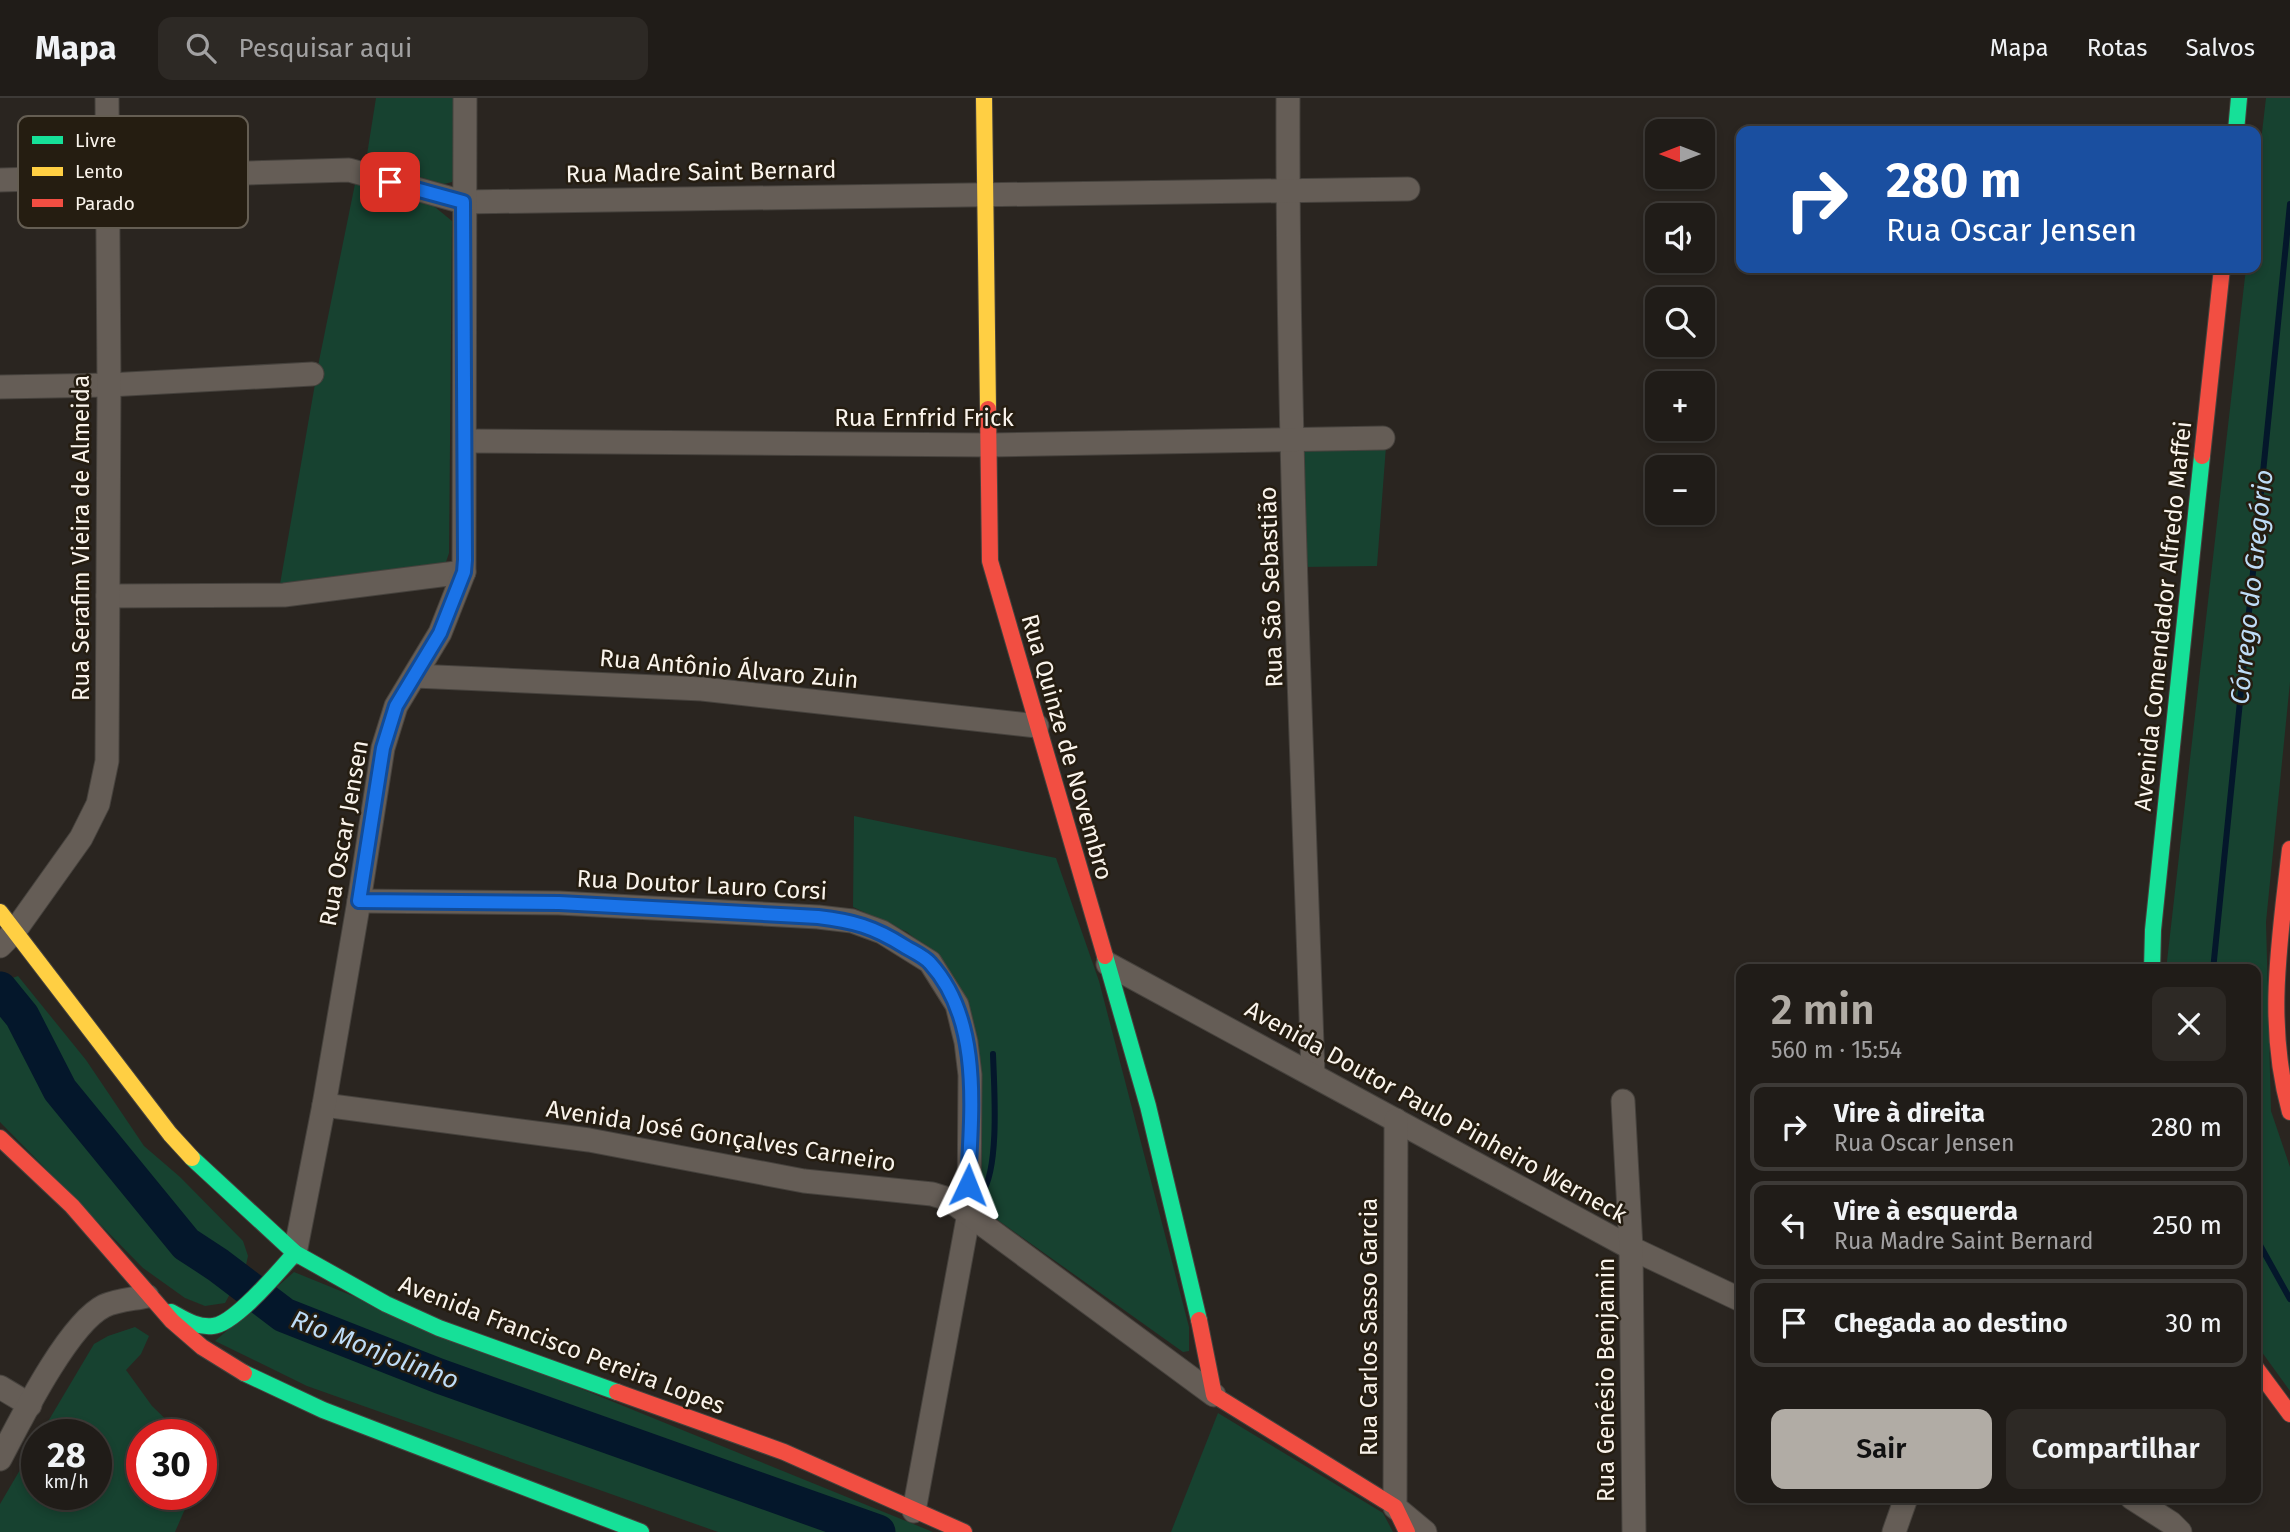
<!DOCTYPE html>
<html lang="pt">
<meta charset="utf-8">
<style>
body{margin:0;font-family:"Fira Sans",sans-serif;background:#2d2925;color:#f1f3f6;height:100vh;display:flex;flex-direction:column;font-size:26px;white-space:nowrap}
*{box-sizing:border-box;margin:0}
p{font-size:23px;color:#a2a1a2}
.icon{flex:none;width:38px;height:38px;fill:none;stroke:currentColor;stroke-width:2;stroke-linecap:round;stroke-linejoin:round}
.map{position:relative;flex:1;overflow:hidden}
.side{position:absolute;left:1736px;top:866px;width:525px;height:539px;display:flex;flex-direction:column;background:#201c18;border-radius:14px;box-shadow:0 4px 10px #0003,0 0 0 2px #3d3a37}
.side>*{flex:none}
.guide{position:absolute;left:1736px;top:28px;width:525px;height:147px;border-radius:14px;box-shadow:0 4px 10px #0003,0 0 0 2px #3d3a37;background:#1a4fa0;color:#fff;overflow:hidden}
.needle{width:46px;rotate:270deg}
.tools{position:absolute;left:1645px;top:21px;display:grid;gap:14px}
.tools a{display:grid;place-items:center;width:70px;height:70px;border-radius:14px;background:#201c18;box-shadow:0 4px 10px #0003,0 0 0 2px #3d3a37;font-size:35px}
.speed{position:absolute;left:21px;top:1321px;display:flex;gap:14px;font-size:35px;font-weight:700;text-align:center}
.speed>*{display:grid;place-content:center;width:91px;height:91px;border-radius:50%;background:#201c18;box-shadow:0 4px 10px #0003,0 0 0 2px #3d3a37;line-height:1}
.speed small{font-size:18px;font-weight:400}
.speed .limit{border:10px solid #d22;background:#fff;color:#111}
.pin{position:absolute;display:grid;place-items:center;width:60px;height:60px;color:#fff;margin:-30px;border-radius:14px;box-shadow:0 4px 10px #0006}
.me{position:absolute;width:77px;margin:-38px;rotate:2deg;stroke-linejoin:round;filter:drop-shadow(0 0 5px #0008)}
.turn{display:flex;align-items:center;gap:24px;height:147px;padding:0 35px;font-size:32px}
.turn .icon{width:91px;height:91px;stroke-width:2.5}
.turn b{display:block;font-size:49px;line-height:60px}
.round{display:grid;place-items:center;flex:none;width:74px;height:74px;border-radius:14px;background:#2d2925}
.head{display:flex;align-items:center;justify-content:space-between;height:119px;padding:0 35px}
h1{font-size:42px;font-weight:600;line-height:52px;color:#b1aca5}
.action{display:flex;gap:14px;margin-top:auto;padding:14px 35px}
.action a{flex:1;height:80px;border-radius:14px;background:#b1aca5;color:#111;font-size:28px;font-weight:600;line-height:80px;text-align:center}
.action a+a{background:#2d2925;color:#f1f3f6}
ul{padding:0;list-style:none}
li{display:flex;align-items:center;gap:21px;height:88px;margin:0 14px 10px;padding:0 21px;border:4px solid #3d3a37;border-radius:14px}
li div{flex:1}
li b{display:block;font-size:26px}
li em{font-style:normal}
header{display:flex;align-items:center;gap:42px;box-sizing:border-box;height:98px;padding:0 35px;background:#201c18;border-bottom:2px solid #3d3a37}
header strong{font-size:33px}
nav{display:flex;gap:38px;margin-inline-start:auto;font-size:24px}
.search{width:490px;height:63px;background:#2d2925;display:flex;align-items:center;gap:18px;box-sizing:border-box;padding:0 24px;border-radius:14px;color:#a2a1a2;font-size:26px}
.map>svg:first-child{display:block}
.green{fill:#174230}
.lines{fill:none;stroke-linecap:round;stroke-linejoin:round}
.stream{stroke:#04172b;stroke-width:6}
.river{stroke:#04172b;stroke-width:35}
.street-casing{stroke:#46423d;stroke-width:25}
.fast-casing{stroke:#46423d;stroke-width:18}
.slow-casing{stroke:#46423d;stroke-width:18}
.jam-casing{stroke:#46423d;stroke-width:18}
.street{stroke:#655d56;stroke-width:23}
.fast{stroke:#16e098;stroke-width:16}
.slow{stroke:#ffcf43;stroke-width:16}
.jam{stroke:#f24e42;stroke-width:16}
.route-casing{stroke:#114b97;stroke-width:18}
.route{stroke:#1a73e8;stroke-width:12}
.labels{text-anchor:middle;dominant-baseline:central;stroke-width:5;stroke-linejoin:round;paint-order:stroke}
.street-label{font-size:24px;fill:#faf4ec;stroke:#251d11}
.water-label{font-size:26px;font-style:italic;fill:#bedcf7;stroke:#251d11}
.key{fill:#251d11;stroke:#655e53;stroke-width:2}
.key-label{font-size:19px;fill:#faf4ec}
</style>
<header>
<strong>Mapa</strong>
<div class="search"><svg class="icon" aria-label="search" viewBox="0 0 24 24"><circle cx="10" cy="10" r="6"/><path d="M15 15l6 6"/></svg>Pesquisar aqui</div>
<nav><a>Mapa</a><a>Rotas</a><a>Salvos</a></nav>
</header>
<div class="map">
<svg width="2290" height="1434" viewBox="0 0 2290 1434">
<rect width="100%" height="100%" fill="#2a2520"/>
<g class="green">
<polygon points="376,0 456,0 454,77 452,84 444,86 366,63"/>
<polygon points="2266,0 2290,0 2290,584 2266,824 2271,1013 2290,1069 2290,1293 2256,1246 2256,872 2166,872 2246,170 2256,170 2256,86"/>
<polygon points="355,86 430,105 452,123 449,455 445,467 279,492 319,263"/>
<polygon points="1386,348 1377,468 1303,469 1303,355 1306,350"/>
<polygon points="854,718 1056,760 1099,883 1189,1229 1189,1253 1183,1254 981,1110 974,1095 980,1054 982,986 977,940 963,899 935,857 907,834 853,809"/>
<polygon points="18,878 86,962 144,1048 180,1079 243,1143 248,1158 246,1167 225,1205 205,1208 185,1200 143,1170 0,1024 0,889 4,883"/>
<polygon points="294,1174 933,1434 718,1434 307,1288 215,1243"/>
<polygon points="135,1229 149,1238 141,1256 126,1272 152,1308 182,1337 142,1337 142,1396 191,1397 175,1434 0,1434 0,1406 37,1343 37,1396 96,1396 96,1337 40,1337 94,1246 108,1238"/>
<polygon points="1218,1315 1383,1415 1393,1434 1171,1434"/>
</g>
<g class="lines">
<g class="stream">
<polyline points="2213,872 2290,106"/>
<path d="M982 1095C1000 1070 994 987 993 956"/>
<polyline points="2256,1140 2290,1201"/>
</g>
<polyline class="river" points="0,891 22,918 60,992 186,1146 218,1167 284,1217 439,1278 878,1434"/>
<defs>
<g id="street">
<path d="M1288 0C1287 325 1302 651 1313 976"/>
<polyline points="0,82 349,72 463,104 1408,91"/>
<polyline points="0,289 109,287 312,276"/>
<polyline points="465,343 989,347 1383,340"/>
<polyline points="108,498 284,497 464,474"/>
<polyline points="415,578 702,591 1037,628"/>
<polyline points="359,803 559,805 818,819 852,823 882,834 930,864 957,907 966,944 970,977 969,1115 914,1413"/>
<polyline points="0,848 14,834 81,740 98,706 107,663 109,287 107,0"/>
<polyline points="1108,866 1631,1150 1741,1202"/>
<polyline points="1623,1003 1631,1150 1634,1434"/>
<polyline points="324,1007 589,1042 804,1083 932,1096 948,1101 1214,1297"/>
<polyline points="1396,1022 1395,1409 1425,1434"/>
<polyline points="295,1155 324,1007 359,803 383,650 396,608 440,535 464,474 465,0"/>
<polyline points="0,1289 30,1307"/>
<path d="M0 1361C20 1323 68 1226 104 1208 116 1202 134 1201 147 1198"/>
<polyline points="2132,1400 2171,1425 2180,1434"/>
<polyline points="1894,1434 1906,1400"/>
</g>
<g id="fast">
<polyline points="2236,33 2239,0"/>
<polyline points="1105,858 1148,1008 1199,1222"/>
<polyline points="2152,872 2153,832 2202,358"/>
<polyline points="192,1060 295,1155 386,1206 439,1230 617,1294"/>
<path d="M171 1214C184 1221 197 1230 213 1228 235 1226 279 1173 295 1155"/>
<polyline points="244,1275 323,1312 641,1434"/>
</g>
<g id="slow">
<polyline points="984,0 988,311"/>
<polyline points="0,814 170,1036 192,1060"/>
</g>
<g id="jam">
<polyline points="988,311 990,463 1105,858"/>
<polyline points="2202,358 2222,170"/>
<path d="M2290 751C2280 841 2265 925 2290 1014"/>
<polyline points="0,1040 72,1108 172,1223 202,1249 244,1275"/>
<polyline points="1199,1222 1214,1297 1395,1409 1407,1434"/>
<polyline points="2256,1270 2290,1316"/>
<polyline points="617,1294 784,1354 964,1434"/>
</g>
</defs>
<use href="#street" class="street-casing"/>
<use href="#fast" class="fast-casing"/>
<use href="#slow" class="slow-casing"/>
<use href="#jam" class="jam-casing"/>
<use href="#street" class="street"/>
<use href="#fast" class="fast"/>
<use href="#slow" class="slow"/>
<use href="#jam" class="jam"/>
</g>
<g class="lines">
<defs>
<path id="route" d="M390 84 463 104 465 462 464 474 440 535 396 608 383 650 359 803 559 805 818 819C853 823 874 829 904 848 912 853 924 858 930 865 983 923 971 1016 968 1087"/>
</defs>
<use href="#route" class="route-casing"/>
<use href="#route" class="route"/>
</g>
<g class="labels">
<g class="street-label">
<text transform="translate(701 74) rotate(-1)">Rua Madre Saint Bernard</text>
<text x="924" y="320">Rua Ernfrid Frick</text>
<text transform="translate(81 440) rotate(-90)">Rua Serafim Vieira de Almeida</text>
<text transform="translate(1271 489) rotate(-92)">Rua São Sebastião</text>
<text transform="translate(2163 518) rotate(-84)">Avenida Comendador Alfredo Maffei</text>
<text transform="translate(729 571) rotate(5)">Rua Antônio Álvaro Zuin</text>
<text transform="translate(1067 649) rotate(74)">Rua Quinze de Novembro</text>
<text transform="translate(344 735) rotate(-80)">Rua Oscar Jensen</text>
<text transform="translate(702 787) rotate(3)">Rua Doutor Lauro Corsi</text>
<text transform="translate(1436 1014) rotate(29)">Avenida Doutor Paulo Pinheiro Werneck</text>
<text transform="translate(721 1038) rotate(9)">Avenida José Gonçalves Carneiro</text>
<text transform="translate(1369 1229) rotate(-90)">Rua Carlos Sasso Garcia</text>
<text transform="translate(562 1247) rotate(21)">Avenida Francisco Pereira Lopes</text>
<text transform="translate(1606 1282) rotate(-90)">Rua Genésio Benjamin</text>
</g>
<g class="water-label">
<text transform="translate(2252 489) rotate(-84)">Córrego do Gregório</text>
<text transform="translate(375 1252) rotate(21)">Rio Monjolinho</text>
</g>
</g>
<rect x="18" y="18" width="230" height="112" rx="10" class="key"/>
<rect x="32" y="38" width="31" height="8" fill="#16e098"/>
<rect x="32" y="69" width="31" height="9" fill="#ffcf43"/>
<rect x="32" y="101" width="31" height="8" fill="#f24e42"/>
<g class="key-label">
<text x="75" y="49">Livre</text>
<text x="75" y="80">Lento</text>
<text x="75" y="112">Parado</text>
</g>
</svg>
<div class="tools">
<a><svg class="needle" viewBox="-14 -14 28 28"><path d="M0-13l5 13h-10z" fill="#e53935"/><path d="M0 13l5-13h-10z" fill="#a2a1a2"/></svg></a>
<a><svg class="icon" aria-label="sound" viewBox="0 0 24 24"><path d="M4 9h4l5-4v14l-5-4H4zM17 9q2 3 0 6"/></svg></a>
<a><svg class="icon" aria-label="search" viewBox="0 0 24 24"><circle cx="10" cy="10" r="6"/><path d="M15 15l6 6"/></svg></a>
<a>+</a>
<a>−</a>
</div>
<div class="speed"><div>28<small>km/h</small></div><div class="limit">30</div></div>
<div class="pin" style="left:390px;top:84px;background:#d93025"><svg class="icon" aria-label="arrive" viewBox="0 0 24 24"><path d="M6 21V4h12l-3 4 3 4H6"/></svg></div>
<svg class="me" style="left:968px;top:1087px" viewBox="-20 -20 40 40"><path d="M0-17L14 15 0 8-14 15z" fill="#1a73e8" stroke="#fff" stroke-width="4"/></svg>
<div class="guide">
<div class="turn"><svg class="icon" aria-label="right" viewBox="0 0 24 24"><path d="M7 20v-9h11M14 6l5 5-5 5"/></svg><div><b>280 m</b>Rua Oscar Jensen</div></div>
</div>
<section class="side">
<div class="head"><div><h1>2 min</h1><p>560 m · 15:54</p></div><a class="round"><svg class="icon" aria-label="close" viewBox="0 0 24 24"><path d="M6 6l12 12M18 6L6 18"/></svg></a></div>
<ul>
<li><svg class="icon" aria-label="right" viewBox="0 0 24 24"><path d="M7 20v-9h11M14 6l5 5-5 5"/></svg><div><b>Vire à direita</b><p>Rua Oscar Jensen</p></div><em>280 m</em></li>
<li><svg class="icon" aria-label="left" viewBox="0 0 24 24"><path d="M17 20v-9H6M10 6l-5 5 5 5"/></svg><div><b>Vire à esquerda</b><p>Rua Madre Saint Bernard</p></div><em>250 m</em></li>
<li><svg class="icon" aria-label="arrive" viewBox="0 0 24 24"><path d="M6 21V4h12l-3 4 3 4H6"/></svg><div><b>Chegada ao destino</b></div><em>30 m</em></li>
</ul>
<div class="action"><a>Sair</a><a>Compartilhar</a></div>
</section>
</div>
